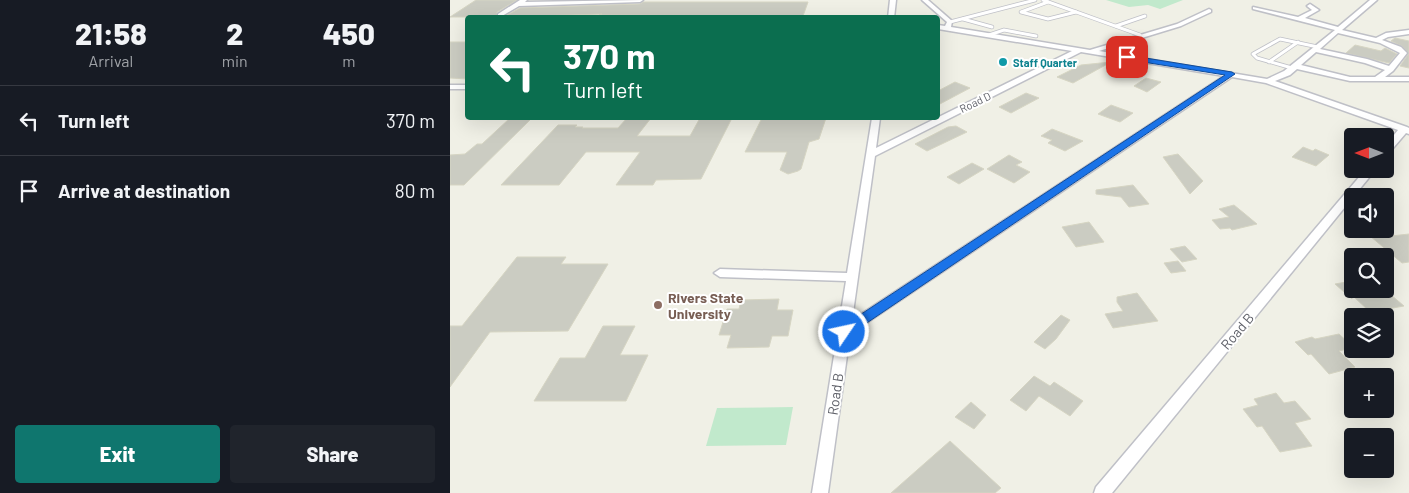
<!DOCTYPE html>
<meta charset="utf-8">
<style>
body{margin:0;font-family:Barlow,sans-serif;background:#20242c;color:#f1f3f6;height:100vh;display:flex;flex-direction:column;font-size:19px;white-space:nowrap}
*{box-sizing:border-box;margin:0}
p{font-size:16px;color:#9ea1a6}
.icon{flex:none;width:28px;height:28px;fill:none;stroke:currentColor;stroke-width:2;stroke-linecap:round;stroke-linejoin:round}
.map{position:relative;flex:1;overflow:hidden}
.panel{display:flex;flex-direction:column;background:#171b24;width:450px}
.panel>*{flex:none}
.hud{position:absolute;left:15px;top:15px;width:475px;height:105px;border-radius:5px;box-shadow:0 5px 20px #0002;background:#0b6e4f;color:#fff;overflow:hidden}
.needle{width:32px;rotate:270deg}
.tools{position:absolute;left:894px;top:128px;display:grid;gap:10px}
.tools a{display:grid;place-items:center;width:50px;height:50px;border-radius:5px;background:#171b24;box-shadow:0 5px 20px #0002;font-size:25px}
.pin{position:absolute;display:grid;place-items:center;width:42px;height:42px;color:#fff;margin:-21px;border-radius:10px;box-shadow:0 2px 8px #0006}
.me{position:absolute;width:55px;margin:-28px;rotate:56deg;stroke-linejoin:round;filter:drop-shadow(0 0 4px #0008)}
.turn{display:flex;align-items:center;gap:18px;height:105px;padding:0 15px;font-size:22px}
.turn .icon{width:65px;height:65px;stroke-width:2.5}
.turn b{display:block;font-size:35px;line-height:42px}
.eta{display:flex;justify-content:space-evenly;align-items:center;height:85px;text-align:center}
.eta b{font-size:30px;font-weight:800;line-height:35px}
.action{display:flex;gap:10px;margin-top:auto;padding:10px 15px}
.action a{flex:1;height:58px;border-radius:5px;background:#0f766e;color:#fff;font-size:20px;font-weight:800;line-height:58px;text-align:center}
.action a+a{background:#20242c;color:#f1f3f6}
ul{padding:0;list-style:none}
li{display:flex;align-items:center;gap:15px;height:70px;padding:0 15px;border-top:1px solid #363941}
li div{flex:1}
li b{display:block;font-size:19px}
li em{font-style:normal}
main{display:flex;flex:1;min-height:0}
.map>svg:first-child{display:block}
.green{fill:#c1e9cc}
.building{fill:#cbccc2;stroke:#d6d5c3}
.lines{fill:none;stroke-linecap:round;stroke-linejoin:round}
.service-casing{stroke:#bfc0c7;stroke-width:4.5}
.minor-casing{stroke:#bfc0c7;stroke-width:3}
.service{stroke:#fff;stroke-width:3}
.minor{fill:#fff;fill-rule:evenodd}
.route{fill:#1a73e8;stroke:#114b97}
.culture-dot{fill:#0f9aa8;stroke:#fff;stroke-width:2}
.education-dot{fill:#8d6e63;stroke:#fff;stroke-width:2}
.labels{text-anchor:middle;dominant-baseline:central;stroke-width:4;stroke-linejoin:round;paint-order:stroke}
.far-culture-label{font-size:11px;font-weight:bold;fill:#0d838f;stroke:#fff;text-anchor:start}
.far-street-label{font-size:11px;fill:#5d5f67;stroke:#fff}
.education-label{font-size:14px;font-weight:bold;fill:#785e54;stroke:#fff;text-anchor:start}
.street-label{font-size:14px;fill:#5d5f67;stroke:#fff}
</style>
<main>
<section class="panel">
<div class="eta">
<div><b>21:58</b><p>Arrival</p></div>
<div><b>2</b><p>min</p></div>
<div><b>450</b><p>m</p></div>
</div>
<ul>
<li><svg class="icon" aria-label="left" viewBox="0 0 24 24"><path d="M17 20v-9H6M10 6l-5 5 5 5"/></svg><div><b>Turn left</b></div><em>370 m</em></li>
<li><svg class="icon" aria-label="arrive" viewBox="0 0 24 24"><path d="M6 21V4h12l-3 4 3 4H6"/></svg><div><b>Arrive at destination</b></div><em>80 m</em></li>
</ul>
<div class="action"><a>Exit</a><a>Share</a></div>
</section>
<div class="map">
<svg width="959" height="493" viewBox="0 0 959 493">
<rect width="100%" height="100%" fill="#f0f0e6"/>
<g class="green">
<polygon points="656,0 733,0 710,9 698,5 679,7"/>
<polygon points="343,407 336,445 256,446 267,408"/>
</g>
<g class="building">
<polygon points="26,0 67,0 47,12 46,17 0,17"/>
<polygon points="193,2 358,2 353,16 149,15 152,14 54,17 70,8 190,4"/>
<polygon points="945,38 959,41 959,68 950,66 959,53 952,46 941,41"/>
<polygon points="0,42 18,42 18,79 0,78"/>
<polygon points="905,45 931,51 935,48 947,54 939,63 896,53"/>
<polygon points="661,62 623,83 607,77 631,65"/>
<polygon points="696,78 711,82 697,92 684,86"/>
<polygon points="505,82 520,88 488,105 488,91"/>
<polygon points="576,93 589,98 561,113 549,107"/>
<polygon points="661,105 683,113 670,122 648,114"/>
<polygon points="60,118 82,118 14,185 0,185 0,155 15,154 27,144 32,144"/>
<polygon points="177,118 201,118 187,136 240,136 250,118 282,118 251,179 206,180 203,185 166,185 190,152 136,152 109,185 51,185 108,125 127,125 125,127 133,127 132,128 168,128"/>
<polygon points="312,118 376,118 369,139 359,142 351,169 348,171 338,174 330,170 337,152 295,152"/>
<polygon points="506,126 517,132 477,151 465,144 498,127"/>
<polygon points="602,129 633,141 615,151 598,143 602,140 591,136"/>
<polygon points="853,147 863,151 865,149 879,155 866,166 842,157"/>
<polygon points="728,154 753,181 740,194 713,157"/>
<polygon points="559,155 572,162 566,165 580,172 564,183 537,169"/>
<polygon points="522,163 534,169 509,184 497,177"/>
<polygon points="683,185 699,204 679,207 671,197 646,194 646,190"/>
<polygon points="784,205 795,214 807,224 782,230 780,228 770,229 762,220 779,217 769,209"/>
<polygon points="639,222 654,242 626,247 612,227"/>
<polygon points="938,233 941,236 959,234 959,262 952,263 920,236"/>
<polygon points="735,246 747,259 732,262 720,249"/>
<polygon points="67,257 116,257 111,264 158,264 118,331 40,332 0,387 0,326 12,326"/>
<polygon points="728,261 736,271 721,273 714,263"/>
<polygon points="902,281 902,289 934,289 954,306 920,312 902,295 902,299 885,284"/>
<polygon points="687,293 708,321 663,328 655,314 673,311 667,302 667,297"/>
<polygon points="329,299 327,310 343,310 338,336 322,336 319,347 277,348 281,335 269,335 277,309 289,309 291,300"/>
<polygon points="611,315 620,320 606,339 595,349 584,342"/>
<polygon points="153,326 185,326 170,355 198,355 176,401 84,401 110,358 135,358"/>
<polygon points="889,334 902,346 902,348 889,351 905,367 879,374 861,354 858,355 845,342 862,337 865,339"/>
<polygon points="584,376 600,386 604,382 633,401 620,416 589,396 576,411 560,400"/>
<polygon points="826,393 834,403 845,401 861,419 845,423 862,446 830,452 812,426 807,427 793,409 808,405 804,399"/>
<polygon points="521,402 536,415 524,429 505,417"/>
<polygon points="500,441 551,488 545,493 441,493"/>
</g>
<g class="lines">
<defs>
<g id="service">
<polyline points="593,0 690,35"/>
<polyline points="598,2 571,12 598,19 626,12"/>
<polyline points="513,19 542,27"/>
<polyline points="500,22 585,0"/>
<polyline points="666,26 695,16"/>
<polyline points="539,35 554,30 586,36"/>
<polyline points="819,62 848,42"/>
<polyline points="842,68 807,58 803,54 830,39 868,47"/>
</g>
<g id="minor">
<polygon points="70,0 77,0 75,2 193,0 190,2 69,6 52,16 48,16 48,14"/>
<polygon points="440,0 446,0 444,18 438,18"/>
<path d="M472 0H478L502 21 501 27 640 50 727 24 759 9 761 10V12L731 26 649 51 817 79 834 71 885 30 803 9V7L848 17 862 10 857 6 860 4 869 10 855 18 888 27 920 0H927L892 30 926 38 936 33 959 30V34L938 37 932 40 951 47 957 53 943 71 935 77H959V81H900L847 69 840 75 825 81 957 127 959 128V134L956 133 938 154 935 155V146L948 130 816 83 782 77 400 334 378 493H362L396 281 270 277 264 273 270 269 397 273 422 118H430L426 148 622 51 488 29V25L495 26 497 22ZM888 33 930 43 950 53 939 66 917 59 870 49ZM631 52 774 76 402 320 425 156ZM866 52 915 63 935 70 925 77H900L851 65Z"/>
<rect x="0" y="85" width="18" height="4"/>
<polygon points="916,169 926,169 662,493 644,493 646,487"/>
</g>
</defs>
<use href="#service" class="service-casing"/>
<use href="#minor" class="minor-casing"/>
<use href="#service" class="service"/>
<use href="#minor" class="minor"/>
</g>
<polygon class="route" points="677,55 782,72 785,74 399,335 390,335 388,332 390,328 775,75 674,59 673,57"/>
<circle class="culture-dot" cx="553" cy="62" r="5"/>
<circle class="education-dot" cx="208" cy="305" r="5"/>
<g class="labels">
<g class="far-culture-label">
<text x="563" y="62">Staff Quarter</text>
</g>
<g class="far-street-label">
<text transform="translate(525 102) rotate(-26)">Road D</text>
</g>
<g class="education-label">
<text x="218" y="297">Rivers State<tspan x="218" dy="16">University</tspan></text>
</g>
<g class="street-label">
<text transform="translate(787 331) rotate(-50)">Road B</text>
<text transform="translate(385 394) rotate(-82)">Road B</text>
</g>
</g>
</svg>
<div class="tools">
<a><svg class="needle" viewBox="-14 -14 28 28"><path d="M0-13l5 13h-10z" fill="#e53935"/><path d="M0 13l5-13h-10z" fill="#9ea1a6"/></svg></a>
<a><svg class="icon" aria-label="sound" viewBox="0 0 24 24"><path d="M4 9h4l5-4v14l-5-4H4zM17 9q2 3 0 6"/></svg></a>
<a><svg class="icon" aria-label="search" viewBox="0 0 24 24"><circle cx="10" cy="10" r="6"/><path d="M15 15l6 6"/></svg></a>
<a><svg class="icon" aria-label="layers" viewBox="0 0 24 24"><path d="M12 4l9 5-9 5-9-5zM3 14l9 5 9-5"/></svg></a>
<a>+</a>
<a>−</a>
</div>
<div class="pin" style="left:677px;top:57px;background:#d93025"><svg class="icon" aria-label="arrive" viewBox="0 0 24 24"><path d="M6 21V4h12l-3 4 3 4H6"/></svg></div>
<svg class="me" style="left:394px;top:332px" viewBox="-20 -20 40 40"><circle r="17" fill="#1a73e8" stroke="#fff" stroke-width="3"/><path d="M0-11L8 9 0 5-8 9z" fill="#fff"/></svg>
<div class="hud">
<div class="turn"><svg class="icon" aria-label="left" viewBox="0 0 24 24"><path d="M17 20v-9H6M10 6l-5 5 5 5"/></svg><div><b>370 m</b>Turn left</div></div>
</div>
</div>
</main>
